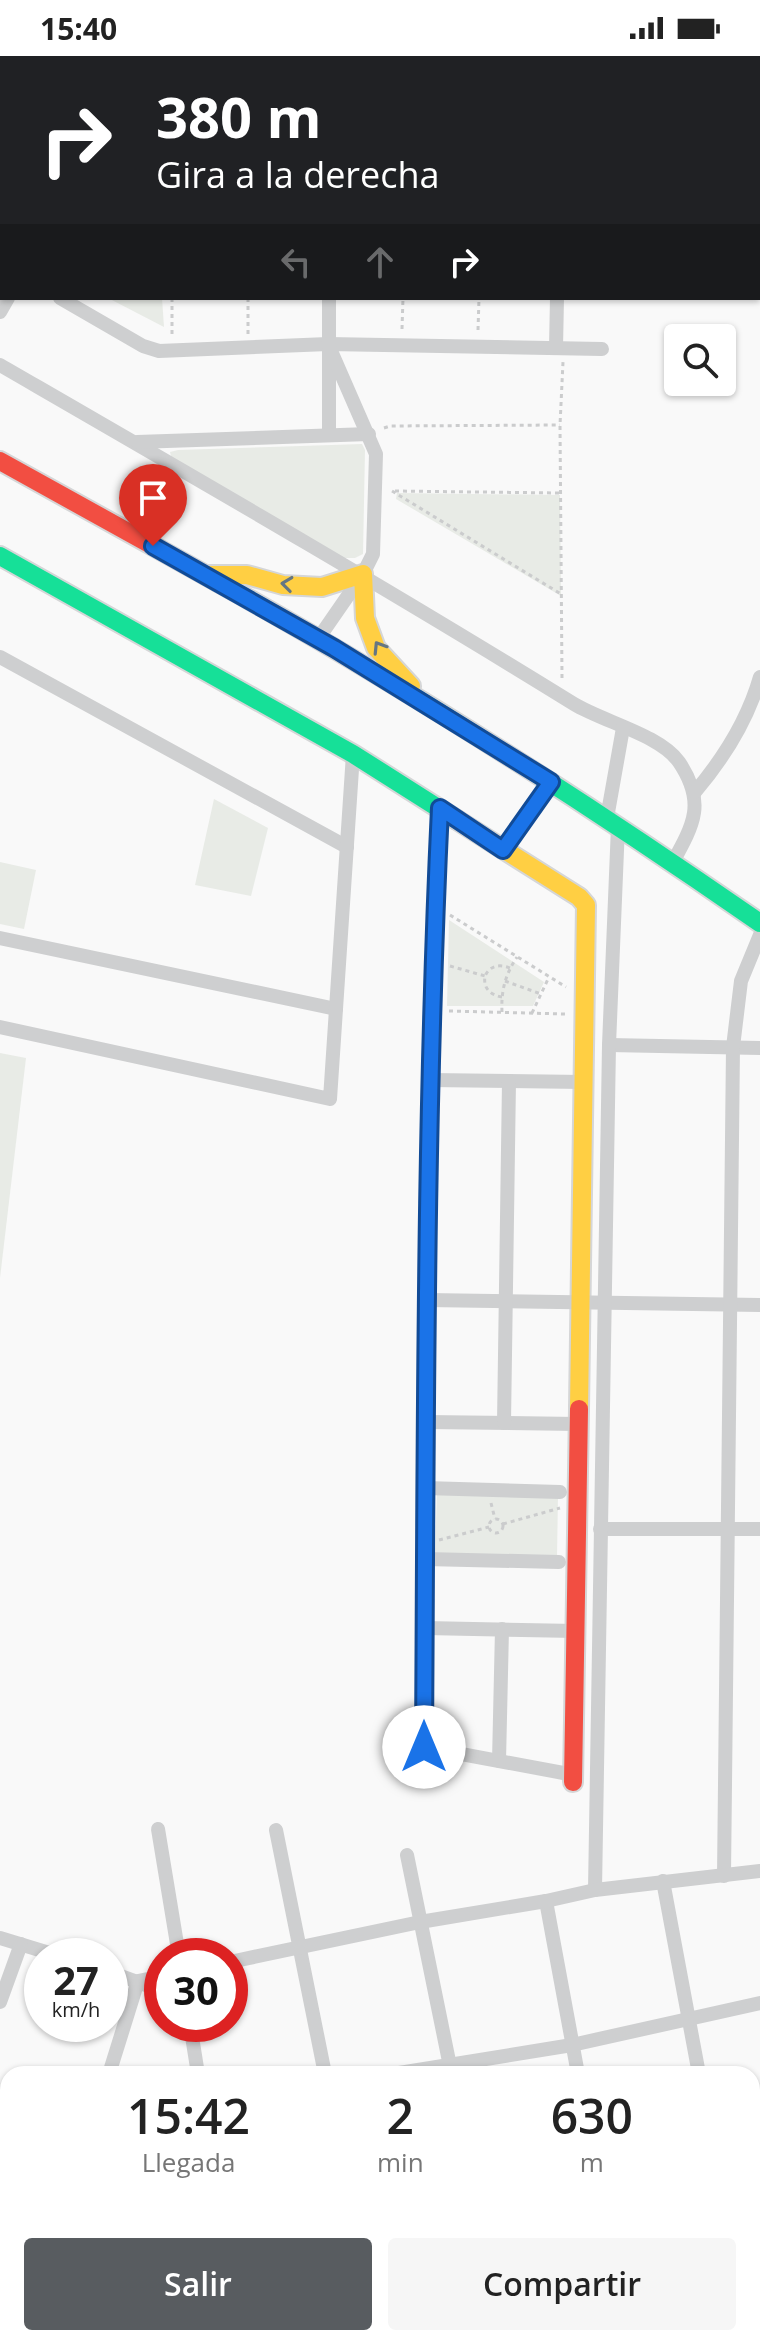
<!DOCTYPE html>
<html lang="es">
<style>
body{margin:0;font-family:"Open Sans",sans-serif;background:#f6f6f6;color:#222;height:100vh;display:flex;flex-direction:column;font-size:30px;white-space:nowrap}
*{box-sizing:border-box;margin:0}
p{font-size:26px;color:#767676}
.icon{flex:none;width:44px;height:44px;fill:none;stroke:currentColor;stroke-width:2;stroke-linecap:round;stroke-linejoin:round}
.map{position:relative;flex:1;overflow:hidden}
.drawer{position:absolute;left:0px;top:2010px;width:760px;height:280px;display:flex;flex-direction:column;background:#fff;border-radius:24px 24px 0 0;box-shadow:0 2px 6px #0004}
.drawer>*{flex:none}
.banner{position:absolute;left:0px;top:0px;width:760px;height:244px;box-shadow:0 2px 6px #0004;background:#202124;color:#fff;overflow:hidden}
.tools{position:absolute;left:664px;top:268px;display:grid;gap:16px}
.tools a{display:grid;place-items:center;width:72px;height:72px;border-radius:8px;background:#fff;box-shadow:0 2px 6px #0004;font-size:40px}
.speed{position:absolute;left:24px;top:1882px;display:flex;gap:16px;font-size:40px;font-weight:700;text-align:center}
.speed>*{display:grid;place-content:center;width:104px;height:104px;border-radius:50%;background:#fff;box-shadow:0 2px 6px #0004;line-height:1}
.speed small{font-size:20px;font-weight:400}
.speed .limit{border:12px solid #d22;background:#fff;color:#111}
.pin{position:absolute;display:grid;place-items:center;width:68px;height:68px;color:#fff;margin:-82px -34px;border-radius:50% 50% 50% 0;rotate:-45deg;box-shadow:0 0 8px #0007}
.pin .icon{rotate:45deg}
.me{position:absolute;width:88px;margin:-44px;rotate:0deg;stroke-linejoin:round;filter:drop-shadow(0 0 6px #0008)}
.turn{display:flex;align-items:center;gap:28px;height:168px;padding:0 24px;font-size:36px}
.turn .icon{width:104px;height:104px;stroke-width:2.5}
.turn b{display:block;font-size:56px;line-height:68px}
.lanes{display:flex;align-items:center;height:76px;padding:0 24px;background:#0003;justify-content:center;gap:40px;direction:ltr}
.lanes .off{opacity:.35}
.eta{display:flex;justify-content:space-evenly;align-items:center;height:136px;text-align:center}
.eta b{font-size:48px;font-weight:600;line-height:56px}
.cta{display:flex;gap:16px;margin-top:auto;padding:16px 24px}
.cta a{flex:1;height:92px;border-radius:8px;background:#585c60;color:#fff;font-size:32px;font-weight:600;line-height:92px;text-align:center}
.cta a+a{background:#f6f6f6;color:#222}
.status{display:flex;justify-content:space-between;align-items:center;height:56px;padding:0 40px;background:#fff;direction:ltr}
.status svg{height:22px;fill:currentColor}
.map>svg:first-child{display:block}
.green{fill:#e8ebe6}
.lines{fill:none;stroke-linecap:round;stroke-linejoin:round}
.fast-casing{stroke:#d5d6d7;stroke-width:22}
.slow-casing{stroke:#d5d6d7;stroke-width:22}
.jam-casing{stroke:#d5d6d7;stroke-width:22}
.path{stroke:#cbcccd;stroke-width:3;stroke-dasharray:4 4;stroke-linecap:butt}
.street{stroke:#cecfd0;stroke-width:14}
.fast{stroke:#16e098;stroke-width:18}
.slow{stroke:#ffcf43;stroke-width:18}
.jam{stroke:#f24e42;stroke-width:18}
.oneway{stroke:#657683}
.route-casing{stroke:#114b97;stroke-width:20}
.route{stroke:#1a73e8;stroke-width:14}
</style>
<div class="status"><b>15:40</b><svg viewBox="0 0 49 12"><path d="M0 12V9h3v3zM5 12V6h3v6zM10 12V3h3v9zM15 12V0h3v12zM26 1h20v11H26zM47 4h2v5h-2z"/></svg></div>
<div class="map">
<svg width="760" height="2290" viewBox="0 0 760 2290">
<rect width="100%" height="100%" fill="#f9f9f9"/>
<g class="green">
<polygon points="108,242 162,242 164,271"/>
<polygon points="362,388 365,394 363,498 355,502 344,502 172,404 170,396 178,394"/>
<polygon points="397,437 560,439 561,540 396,443"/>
<polygon points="214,743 268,772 251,840 195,829"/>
<polygon points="0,806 36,814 24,873 0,868"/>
<polygon points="449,864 544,926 533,950 447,950"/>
<polygon points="0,997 26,1002 0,1222"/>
<polygon points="437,1437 558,1440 557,1501 435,1498"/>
</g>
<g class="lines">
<defs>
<g id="fast">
<polyline points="0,500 353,698 457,764"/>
<path d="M218 526C405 630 584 745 760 867"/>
</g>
<g id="slow">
<polyline points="206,519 247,519 283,529 322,531 363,518 365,562 376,592 411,630"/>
<polyline points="457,764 579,841 586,849 579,1353"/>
</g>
<g id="jam">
<polyline points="0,405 218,526"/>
<polyline points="573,1726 579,1353"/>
</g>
</defs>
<use href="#fast" class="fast-casing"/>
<use href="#slow" class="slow-casing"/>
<use href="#jam" class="jam-casing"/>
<g class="path">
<polyline points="94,0 94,2"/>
<polyline points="166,0 166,2"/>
<polyline points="243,0 243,2"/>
<polyline points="406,2 406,0"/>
<polyline points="483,2 483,0"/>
<polyline points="172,242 172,278"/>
<polyline points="248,242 248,278"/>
<polyline points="402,273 403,242"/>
<polyline points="478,274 479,242"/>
<polyline points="384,372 390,370 560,369"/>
<polyline points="392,435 561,538"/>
<polyline points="395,435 559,437"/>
<polyline points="562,622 560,369 563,306"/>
<polyline points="450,859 566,931"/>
<polyline points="450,910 485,920"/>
<polyline points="505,925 541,938"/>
<path d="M502 941C490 939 483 932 485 920 490 909 500 908 510 912"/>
<polyline points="449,955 565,958"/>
<path d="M502 956C501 935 505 919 517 901"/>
<polyline points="532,957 549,921"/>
<polyline points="491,1447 495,1463"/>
<circle cx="496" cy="1470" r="7"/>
<polyline points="503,1468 560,1452"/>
<polyline points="439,1484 489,1471"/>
</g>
<g class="street">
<polyline points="16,0 16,2"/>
<polyline points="750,0 750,2"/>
<polyline points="331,2 331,0"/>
<polyline points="561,2 561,0"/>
<polyline points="758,113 760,128"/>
<polyline points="60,242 143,290 159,295 328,288 602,293"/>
<polyline points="329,242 329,379"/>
<polyline points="0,256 8,242"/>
<polyline points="556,292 557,242"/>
<path d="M0 309C192 420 385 531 574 648 604 666 660 679 679 706 706 746 694 768 673 806"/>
<polyline points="137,386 369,378"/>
<polyline points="318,583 363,518 373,498 376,398 328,288"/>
<polyline points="0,601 347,791"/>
<path d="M695 736C723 703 748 663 760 621"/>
<path d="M440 752C425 1065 426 1378 424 1691L574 1719"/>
<polyline points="607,762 623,672"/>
<polyline points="503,794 551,726"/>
<polyline points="0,882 336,953"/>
<polyline points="0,971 330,1043 353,698"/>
<polyline points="609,989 760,992"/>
<polyline points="430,1024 584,1026"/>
<polyline points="427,1244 760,1249"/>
<polyline points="426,1366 578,1368"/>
<polyline points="504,1367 509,1025"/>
<polyline points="425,1432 560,1436"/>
<polyline points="600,1473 760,1473"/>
<polyline points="425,1503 559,1506"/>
<polyline points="425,1572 576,1575"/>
<polyline points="499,1705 502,1573"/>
<polyline points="158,1773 179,1900"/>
<polyline points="276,1774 325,2018"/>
<polyline points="407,1799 451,2015"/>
<polyline points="724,1820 733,991 741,925 760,879"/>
<polyline points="663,1825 699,2018"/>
<polyline points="595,1834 609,989 618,770"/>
<polyline points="546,1845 578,2018"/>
<polyline points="0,1882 59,1900"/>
<polyline points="230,1906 420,1866 546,1845 595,1834 760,1815"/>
<polyline points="110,1916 162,1935"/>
<polyline points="0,1946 21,1888"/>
<polyline points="190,1968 198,2018"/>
<polyline points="109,2018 138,1925 162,1920"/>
<polyline points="393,2018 572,1989 760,1947"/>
<polyline points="0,2067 8,2069"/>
<polyline points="752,2099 760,2098"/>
<polyline points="752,2240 760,2239"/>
<polyline points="90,2282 90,2290"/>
<polyline points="244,2282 245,2290"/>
<polyline points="375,2282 376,2290"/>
<polyline points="628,2282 629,2290"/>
<polyline points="750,2282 752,2290"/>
<polyline points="478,2290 527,2282"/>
</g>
<use href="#fast" class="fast"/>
<use href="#slow" class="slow"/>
<use href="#jam" class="jam"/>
</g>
<defs><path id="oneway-chevron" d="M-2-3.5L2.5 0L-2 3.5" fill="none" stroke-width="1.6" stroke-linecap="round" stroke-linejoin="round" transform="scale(2)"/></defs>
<g class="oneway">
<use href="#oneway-chevron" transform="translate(287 528) rotate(-173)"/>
<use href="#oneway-chevron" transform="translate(379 591) rotate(-122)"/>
</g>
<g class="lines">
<defs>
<path id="route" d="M153 490 334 592 551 726 503 794 440 752C425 1065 426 1378 424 1691"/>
</defs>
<use href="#route" class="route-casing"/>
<use href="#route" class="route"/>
</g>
</svg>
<div class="tools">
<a><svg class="icon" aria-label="search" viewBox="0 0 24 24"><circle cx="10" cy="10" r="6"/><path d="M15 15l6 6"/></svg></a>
</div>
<div class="speed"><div>27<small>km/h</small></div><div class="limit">30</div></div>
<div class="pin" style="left:153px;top:490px;background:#d93025"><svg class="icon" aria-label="arrive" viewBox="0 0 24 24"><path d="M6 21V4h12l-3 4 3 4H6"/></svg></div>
<svg class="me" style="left:424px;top:1691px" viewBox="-20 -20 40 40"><circle r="19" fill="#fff"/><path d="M0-13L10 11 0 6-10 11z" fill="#1a73e8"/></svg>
<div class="banner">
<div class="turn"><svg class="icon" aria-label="right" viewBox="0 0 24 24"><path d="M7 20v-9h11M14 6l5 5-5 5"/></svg><div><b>380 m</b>Gira a la derecha</div></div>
<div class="lanes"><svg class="icon off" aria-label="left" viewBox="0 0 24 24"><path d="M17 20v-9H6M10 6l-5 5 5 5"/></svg><svg class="icon off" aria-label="ahead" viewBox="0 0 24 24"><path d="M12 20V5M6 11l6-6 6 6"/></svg><svg class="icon" aria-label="right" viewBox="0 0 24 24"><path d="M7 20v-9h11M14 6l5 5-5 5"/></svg></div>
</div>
<section class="drawer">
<div class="eta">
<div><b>15:42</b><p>Llegada</p></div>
<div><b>2</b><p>min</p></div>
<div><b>630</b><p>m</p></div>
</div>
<div class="cta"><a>Salir</a><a>Compartir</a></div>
</section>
</div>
